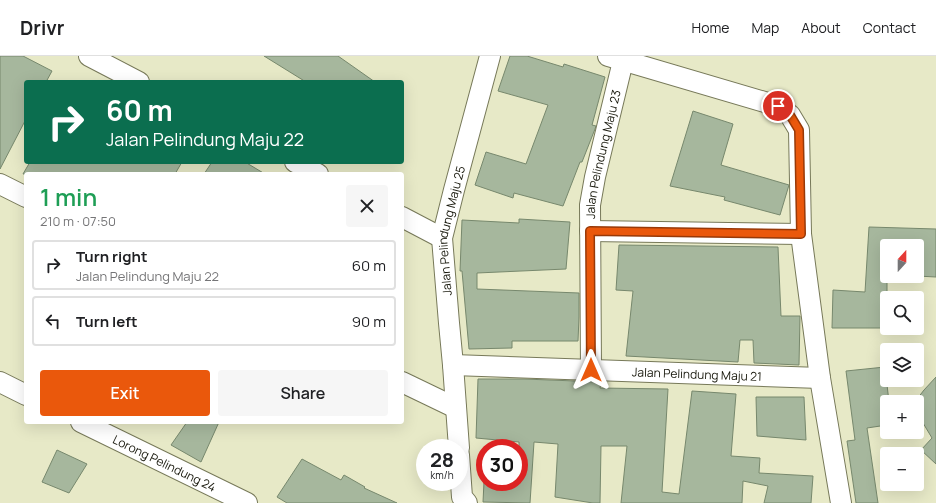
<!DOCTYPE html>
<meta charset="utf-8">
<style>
body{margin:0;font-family:Manrope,sans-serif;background:#f6f6f6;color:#202124;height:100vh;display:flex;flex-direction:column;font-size:15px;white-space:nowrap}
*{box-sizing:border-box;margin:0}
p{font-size:13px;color:#757577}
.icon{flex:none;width:22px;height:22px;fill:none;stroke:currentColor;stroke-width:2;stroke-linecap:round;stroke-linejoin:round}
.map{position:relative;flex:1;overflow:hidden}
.details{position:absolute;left:24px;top:116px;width:380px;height:252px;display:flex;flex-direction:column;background:#fff;border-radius:4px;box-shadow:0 4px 16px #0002}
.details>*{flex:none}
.guide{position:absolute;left:24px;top:24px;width:380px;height:84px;border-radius:4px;box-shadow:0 4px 16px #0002;background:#0b6e4f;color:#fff;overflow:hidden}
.needle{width:26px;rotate:21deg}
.controls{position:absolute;left:880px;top:183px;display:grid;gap:8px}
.controls a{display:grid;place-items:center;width:44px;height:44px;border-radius:4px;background:#fff;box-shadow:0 4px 16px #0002;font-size:20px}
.speed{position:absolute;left:416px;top:383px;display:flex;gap:8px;font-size:20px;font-weight:700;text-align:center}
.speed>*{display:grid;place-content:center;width:52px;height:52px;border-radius:50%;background:#fff;box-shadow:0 4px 16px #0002;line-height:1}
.speed small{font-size:10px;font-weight:400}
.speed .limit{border:6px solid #d22;background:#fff;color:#111}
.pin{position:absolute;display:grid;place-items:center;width:34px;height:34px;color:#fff;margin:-17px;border:2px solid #fff;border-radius:50%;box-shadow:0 1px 4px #0007}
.me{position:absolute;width:44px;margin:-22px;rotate:0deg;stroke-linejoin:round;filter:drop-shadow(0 0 3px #0008)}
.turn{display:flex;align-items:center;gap:14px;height:84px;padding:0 16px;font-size:18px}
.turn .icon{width:52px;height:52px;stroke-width:2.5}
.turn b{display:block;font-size:28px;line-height:34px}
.round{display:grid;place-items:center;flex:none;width:42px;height:42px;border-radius:4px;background:#f6f6f6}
.overview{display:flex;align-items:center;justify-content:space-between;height:68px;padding:0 16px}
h1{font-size:24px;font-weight:600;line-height:30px;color:#1e9e55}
.cta{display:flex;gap:8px;margin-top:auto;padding:8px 16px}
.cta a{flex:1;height:46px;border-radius:4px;background:#ea580c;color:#fff;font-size:16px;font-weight:600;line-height:46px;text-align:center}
.cta a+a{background:#f6f6f6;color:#202124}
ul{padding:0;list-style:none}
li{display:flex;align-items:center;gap:12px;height:50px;margin:0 8px 6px;padding:0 8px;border:2px solid #e0e0e0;border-radius:4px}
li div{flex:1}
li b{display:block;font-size:15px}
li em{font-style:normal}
header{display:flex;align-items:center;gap:24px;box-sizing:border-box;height:56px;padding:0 20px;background:#fff;border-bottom:1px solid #e0e0e0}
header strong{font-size:19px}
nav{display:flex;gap:22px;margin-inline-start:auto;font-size:14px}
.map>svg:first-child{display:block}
.building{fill:#a6b79d;stroke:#77886d}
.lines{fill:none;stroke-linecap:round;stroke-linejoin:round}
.minor-casing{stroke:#777959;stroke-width:22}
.minor{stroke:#fff;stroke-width:20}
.route-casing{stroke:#983908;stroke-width:10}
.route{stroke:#ea580c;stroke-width:7}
.labels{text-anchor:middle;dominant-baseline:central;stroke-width:3.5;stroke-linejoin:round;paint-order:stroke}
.street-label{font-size:12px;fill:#16160a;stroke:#e7e9c7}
</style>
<header>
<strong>Drivr</strong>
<nav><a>Home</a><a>Map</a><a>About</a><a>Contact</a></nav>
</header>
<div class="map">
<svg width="936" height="447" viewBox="0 0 936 447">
<rect width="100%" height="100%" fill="#e7e9c7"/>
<g class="building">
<polygon points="0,0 23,0 52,15 46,26 26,26 26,63 0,113"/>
<polygon points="264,0 338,0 375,26 306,26"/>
<polygon points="510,0 527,0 563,11 564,8 605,21 592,69 596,70 595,73 582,106 580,106 563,150 514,137 513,142 475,129 486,96 526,108 548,49 498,35"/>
<polygon points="693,55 733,68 721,109 789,129 780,159 724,144 725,141 670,130"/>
<polygon points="30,106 182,106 175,118 23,118"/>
<polygon points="212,106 245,106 265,118 204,118"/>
<polygon points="519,163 570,166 566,213 477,217 477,233 579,237 579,261 578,285 512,285 512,292 469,293 462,215 460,215 462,164 519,167"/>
<polygon points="869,171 936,173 936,221 917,220 917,190 887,190 887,272 832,272 833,234 865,236"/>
<polygon points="619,189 778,191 781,260 800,260 799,309 754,307 753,284 740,284 738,306 626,300 633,235 616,234"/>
<polygon points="885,311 889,346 887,346 887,369 867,372 878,447 856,447 847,385 855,384 846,315"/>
<polygon points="936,321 936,408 921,394 932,382 917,357 917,343 924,334"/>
<polygon points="478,323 524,323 601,326 600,332 668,333 662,436 679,438 692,335 736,338 731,400 760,402 759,417 813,420 811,447 764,447 768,430 743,425 742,447 621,447 627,390 601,390 600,447 593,447 555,441 558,388 534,386 530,447 483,446 484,426 519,426 519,386 476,382"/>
<polygon points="756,341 804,341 806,384 757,380"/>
<polygon points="187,366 219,366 201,406 171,389"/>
<polygon points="57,394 87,408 69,437 42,426"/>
<polygon points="302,403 341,424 344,419 365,431 364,432 397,447 287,447 277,441"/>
</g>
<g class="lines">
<defs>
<g id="minor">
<polyline points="89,0 139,26"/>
<polyline points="608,0 778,50 790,59 799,74 801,178 820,322 841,447"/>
<polyline points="295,106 318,118"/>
<polyline points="0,128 26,141"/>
<polyline points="402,161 442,182"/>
<polyline points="590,175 801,178"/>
<path id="s1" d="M453 309 820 322"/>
<path id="s2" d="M591 313 590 149 595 121 623 5"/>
<polyline points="0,326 26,339"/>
<polyline points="402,326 456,352"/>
<path id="s3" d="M81 366 247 447"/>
<path id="s4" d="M459 392 453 309 449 267 442 182 454 134 490 0"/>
<polyline points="459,399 462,441 467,447"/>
</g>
</defs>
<use href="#minor" class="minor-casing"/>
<use href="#minor" class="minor"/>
</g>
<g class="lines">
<defs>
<polyline id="route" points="591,314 590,175 801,178 799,74 790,59 778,50"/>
</defs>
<use href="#route" class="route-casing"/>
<use href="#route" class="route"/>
</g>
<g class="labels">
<g class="street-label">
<text stroke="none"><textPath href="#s2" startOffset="216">Jalan Pelindung Maju 23</textPath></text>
<text stroke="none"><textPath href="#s4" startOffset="219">Jalan Pelindung Maju 25</textPath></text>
<text stroke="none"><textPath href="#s1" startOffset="244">Jalan Pelindung Maju 21</textPath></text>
<text stroke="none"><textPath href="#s3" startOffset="93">Lorong Pelindung 24</textPath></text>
</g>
</g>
</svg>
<div class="controls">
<a><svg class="needle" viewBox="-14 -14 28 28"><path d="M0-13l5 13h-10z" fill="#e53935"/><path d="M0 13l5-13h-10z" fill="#757577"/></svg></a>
<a><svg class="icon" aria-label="search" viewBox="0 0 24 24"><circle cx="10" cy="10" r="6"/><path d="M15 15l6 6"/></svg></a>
<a><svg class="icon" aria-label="layers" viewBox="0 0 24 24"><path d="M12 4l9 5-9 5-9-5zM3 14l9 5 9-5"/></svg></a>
<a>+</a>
<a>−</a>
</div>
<div class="speed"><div>28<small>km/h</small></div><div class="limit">30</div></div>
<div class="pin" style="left:778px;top:50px;background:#d93025"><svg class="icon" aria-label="arrive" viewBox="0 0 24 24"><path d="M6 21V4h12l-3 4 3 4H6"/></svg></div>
<svg class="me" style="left:591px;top:314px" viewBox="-20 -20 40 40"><path d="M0-17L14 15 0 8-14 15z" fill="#ea580c" stroke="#fff" stroke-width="4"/></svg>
<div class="guide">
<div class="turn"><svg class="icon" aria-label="right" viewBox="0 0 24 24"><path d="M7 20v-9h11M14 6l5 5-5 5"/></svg><div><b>60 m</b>Jalan Pelindung Maju 22</div></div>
</div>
<section class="details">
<div class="overview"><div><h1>1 min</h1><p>210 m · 07:50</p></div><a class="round"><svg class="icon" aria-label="close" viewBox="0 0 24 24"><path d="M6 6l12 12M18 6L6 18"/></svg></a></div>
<ul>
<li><svg class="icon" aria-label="right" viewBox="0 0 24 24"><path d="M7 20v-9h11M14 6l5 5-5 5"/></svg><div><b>Turn right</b><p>Jalan Pelindung Maju 22</p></div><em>60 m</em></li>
<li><svg class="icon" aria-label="left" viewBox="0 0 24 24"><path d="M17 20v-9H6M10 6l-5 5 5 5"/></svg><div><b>Turn left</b></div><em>90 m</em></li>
</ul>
<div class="cta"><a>Exit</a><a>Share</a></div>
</section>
</div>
